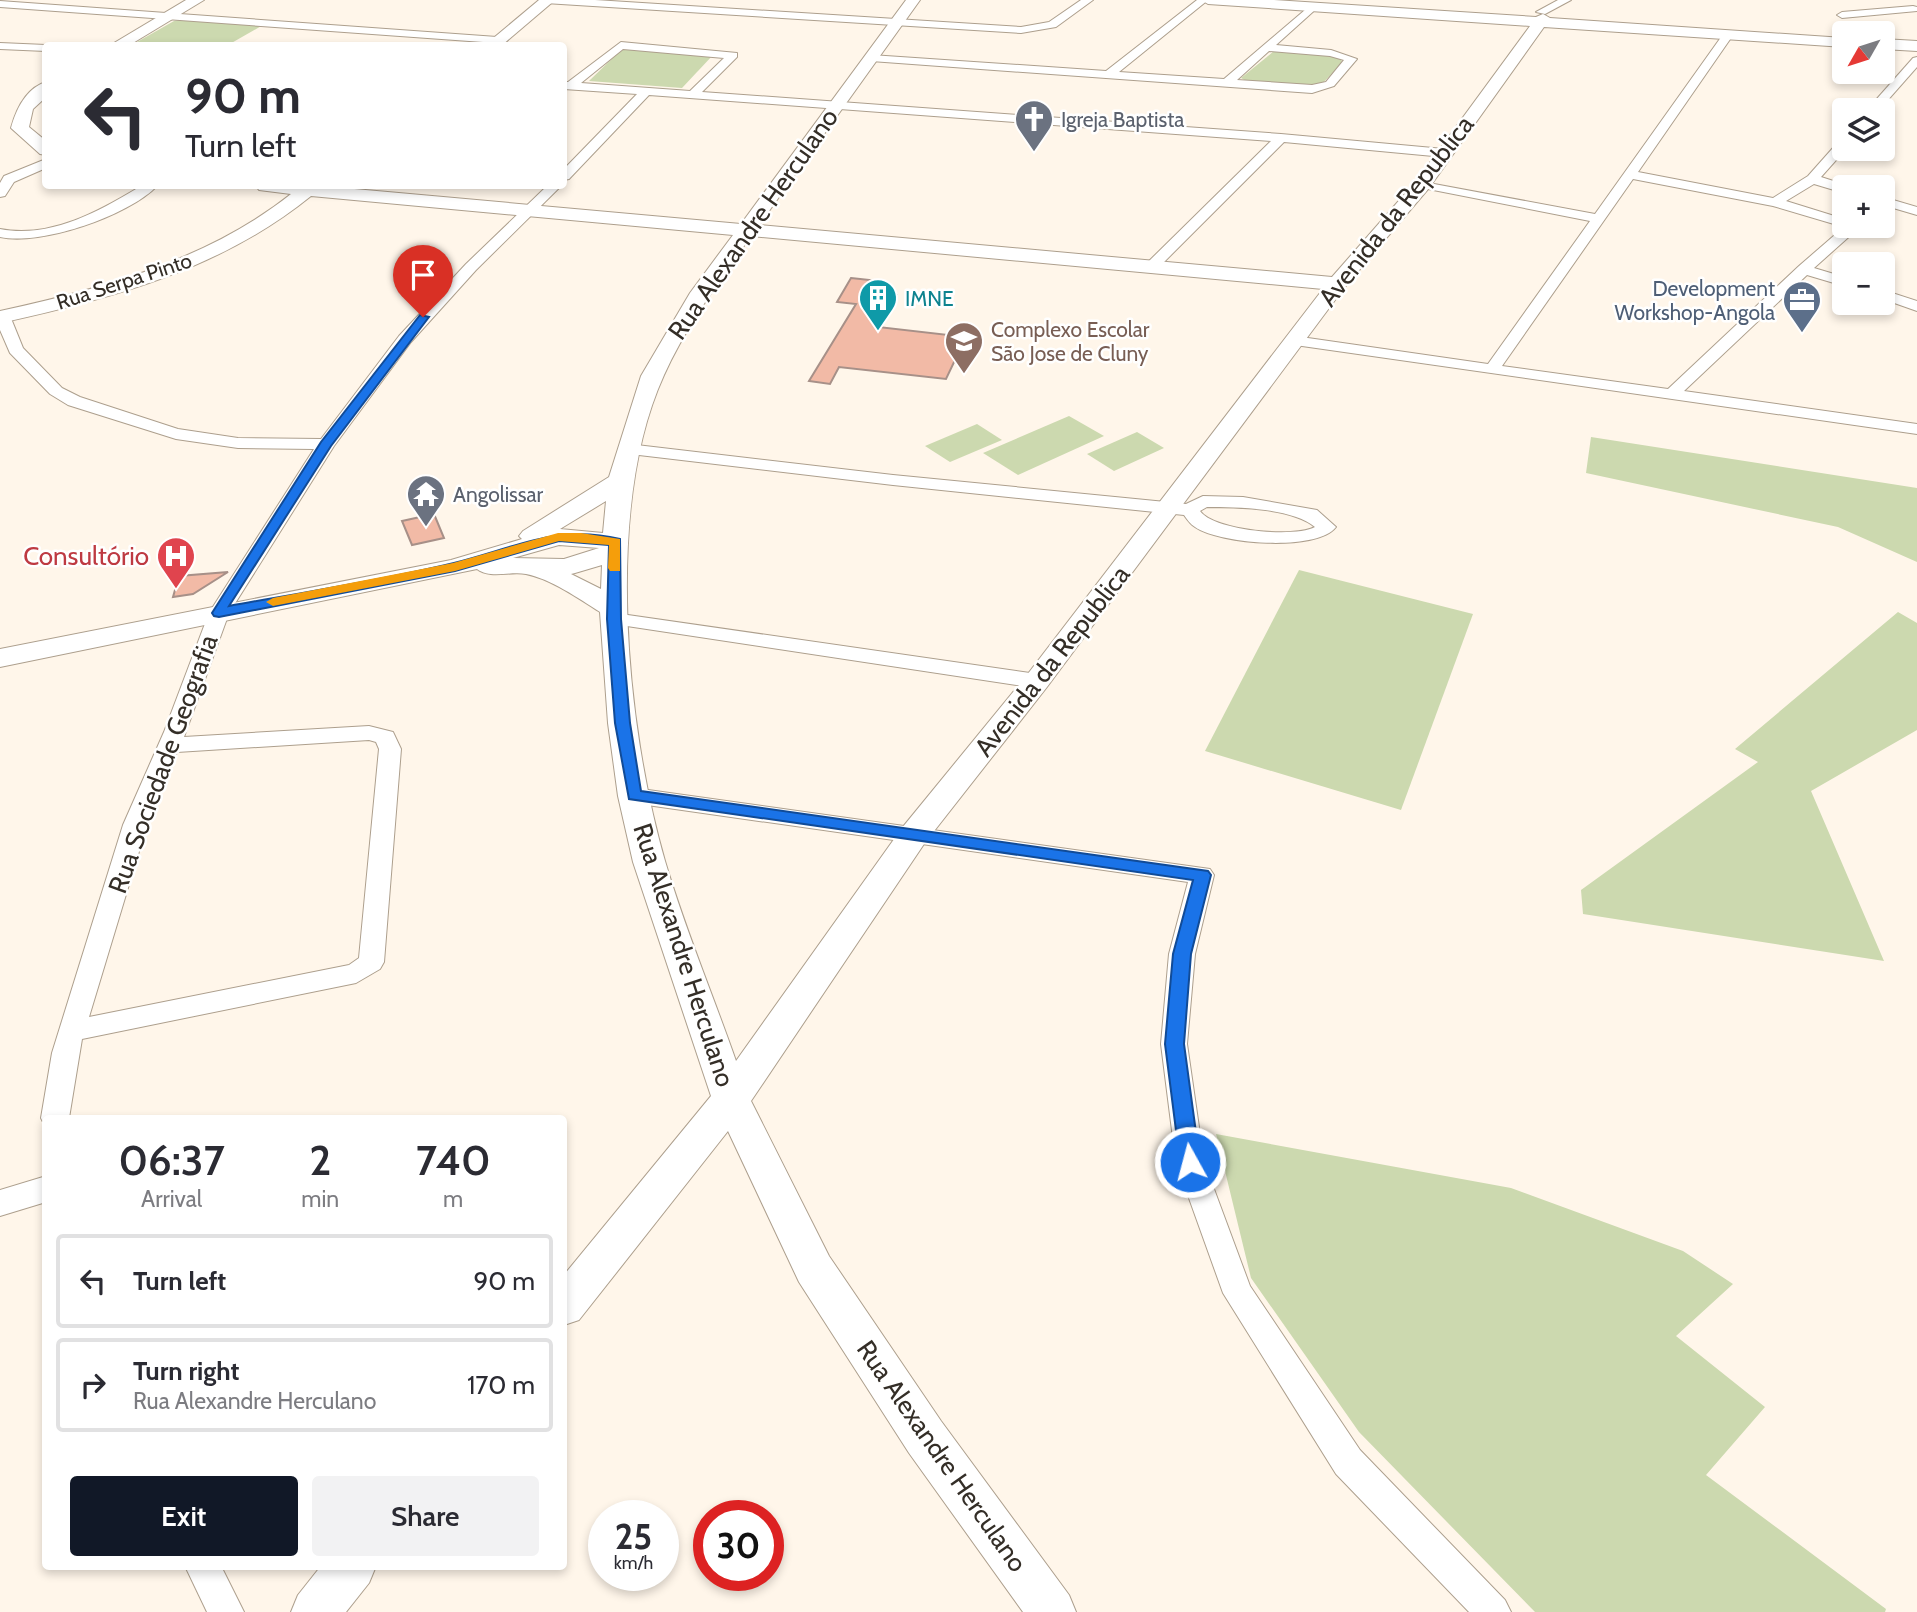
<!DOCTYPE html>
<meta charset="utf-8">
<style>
body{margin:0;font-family:Cabin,sans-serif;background:#f2f2f3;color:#2b2b33;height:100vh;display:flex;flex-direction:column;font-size:26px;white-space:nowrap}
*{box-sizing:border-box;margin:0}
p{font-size:23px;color:#7c7c81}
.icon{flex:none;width:38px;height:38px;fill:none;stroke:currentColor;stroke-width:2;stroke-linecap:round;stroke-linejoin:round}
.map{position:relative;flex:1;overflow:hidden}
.details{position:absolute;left:42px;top:1115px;width:525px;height:455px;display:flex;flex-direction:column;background:#fff;border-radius:7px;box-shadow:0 4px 10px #0003}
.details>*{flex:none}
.hud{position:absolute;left:42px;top:42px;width:525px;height:147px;border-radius:7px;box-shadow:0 4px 10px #0003;background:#fff;color:#2b2b33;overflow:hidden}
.needle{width:46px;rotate:231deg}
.buttons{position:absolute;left:1832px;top:21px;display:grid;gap:14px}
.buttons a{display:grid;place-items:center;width:63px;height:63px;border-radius:7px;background:#fff;box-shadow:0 4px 10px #0003;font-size:35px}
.speed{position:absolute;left:588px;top:1500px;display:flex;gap:14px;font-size:35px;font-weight:700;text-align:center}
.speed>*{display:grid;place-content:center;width:91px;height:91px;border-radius:50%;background:#fff;box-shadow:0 4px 10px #0003;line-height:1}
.speed small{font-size:18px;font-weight:400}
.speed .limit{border:10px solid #d22;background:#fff;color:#111}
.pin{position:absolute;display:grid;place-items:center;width:60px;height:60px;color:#fff;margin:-72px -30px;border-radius:50% 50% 50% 0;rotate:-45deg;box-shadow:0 0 7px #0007}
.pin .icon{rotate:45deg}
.me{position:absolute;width:77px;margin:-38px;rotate:353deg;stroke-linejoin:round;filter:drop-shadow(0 0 5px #0008)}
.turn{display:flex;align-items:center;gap:24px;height:147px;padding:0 28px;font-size:32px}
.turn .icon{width:91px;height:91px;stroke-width:2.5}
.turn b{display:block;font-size:49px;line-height:60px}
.eta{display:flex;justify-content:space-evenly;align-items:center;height:119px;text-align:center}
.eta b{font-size:42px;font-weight:600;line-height:49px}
.cta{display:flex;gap:14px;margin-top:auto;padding:14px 28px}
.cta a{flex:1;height:80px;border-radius:7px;background:#111827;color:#fff;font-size:28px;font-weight:600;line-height:80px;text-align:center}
.cta a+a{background:#f2f2f3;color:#2b2b33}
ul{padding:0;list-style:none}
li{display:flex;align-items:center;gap:21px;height:94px;margin:0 14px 10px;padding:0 14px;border:4px solid #e1e1e2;border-radius:7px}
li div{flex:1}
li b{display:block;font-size:26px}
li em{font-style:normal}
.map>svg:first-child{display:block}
.green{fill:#ccd9af}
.building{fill:#f2baa6;stroke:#a79088;stroke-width:2}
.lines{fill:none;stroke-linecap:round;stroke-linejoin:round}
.street-casing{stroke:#ad9f8d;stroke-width:2}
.secondary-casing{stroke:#ad9f8d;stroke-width:2}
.street{fill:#fff;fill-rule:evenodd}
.secondary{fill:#fff;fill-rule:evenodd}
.route{fill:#1a73e8;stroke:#114b97;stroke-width:2}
.slow{fill:#f59e0b}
.labels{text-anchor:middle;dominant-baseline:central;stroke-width:5;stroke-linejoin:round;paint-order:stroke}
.far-worship-label{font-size:21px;fill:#5b616d;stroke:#fff;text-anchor:start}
.far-street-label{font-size:21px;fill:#342e27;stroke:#fff}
.far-service-label{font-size:21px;fill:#4e5e75;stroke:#fff;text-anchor:end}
.far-culture-label{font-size:21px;fill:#0d838f;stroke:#fff;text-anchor:start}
.far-education-label{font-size:21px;fill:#785e54;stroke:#fff;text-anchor:start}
.street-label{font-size:26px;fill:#342e27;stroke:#fff}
.health-label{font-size:26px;fill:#be3a42;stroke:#fff;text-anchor:end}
</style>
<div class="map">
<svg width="1917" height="1612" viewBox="0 0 1917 1612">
<rect width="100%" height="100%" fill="#fff6ea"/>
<g class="green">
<polygon points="184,19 263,25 228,45 130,46 174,21"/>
<polygon points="623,48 713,55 682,88 589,81"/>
<polygon points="1274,51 1333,55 1341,59 1342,63 1319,87 1246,81 1241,78"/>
<polygon points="1069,416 1104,436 1018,475 983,453"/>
<polygon points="977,424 1002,440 950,462 925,446"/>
<polygon points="1137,432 1164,448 1114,471 1087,454"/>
<polygon points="1591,437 1917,488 1917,562 1838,527 1586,473"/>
<polygon points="1299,570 1473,614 1401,810 1205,751"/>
<polygon points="1898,612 1917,623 1917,730 1811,791 1884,961 1583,914 1581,890 1758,762 1735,749"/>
<polygon points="1216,1134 1511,1188 1683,1251 1733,1284 1676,1336 1765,1407 1706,1475 1886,1609 1885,1612 1535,1612 1359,1432 1251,1278"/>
</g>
<g class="building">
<polygon points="851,278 870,280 863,292 896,295 878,327 966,337 946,379 839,367 830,384 809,381 856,304 837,302"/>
<polygon points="434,514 444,538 412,545 402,521"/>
<polygon points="228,572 193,594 173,597 179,576"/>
</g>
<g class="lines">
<defs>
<g id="street">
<polygon points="540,0 595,0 1021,27 1049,22 1081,0 1093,0 1056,27 1021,33 545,3"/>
<path d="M1197 0H1208L1119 72 1224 79 1312 4 1316 5V9L1276 45 1331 50 1357 59 1334 86 1312 93 871 61 865 58 871 55 1106 71ZM1269 51 1330 56 1344 60 1326 82 1312 85 1237 80Z"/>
<polygon points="1558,0 1571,0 1545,14 1536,12"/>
<polygon points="0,1 497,37 502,40 497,43 0,7"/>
<polygon points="1913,6 1917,7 1917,11 1842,18 1837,15 1842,12"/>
<path d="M1728 32 1733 35 1638 172 1773 198 1808 176 1840 140 1844 139 1846 149 1821 177 1849 186 1844 187V193L1814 184 1786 201 1844 219V226H1861L1814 268 1844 277V286L1807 275 1684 391 1917 424V434L1288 344 1286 341 1294 336 1488 364 1590 221 1423 188 1416 184 1418 181 1595 214 1724 33ZM1633 179 1773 206 1844 227 1799 266 1668 389 1502 366Z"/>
<path d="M621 42 737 53V57L702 92 1281 134 1444 149 1450 153 1444 157 1284 142 1157 269 1152 270 1145 266 1147 263 1271 141 649 95 569 179 564 180V169L637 94 564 89V82H568ZM623 49 724 58 690 91 581 83Z"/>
<polygon points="0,43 46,45 49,46 46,46 46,51 0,49"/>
<polygon points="1917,57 1917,67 1879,110 1867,110 1913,58"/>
<polygon points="46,159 46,168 14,182 5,196 0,197 0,183 4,176"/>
<path d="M141 186H157C128 216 41 246 0 237V229C50 239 100 211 141 186Z"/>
<path d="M547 186H561L476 270 411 342 334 446 229 613 184 737 369 726 393 732 401 749 384 962 380 969 356 983 82 1039 69 1118H46L45 1126 41 1118 52 1053 123 825 164 732 209 613 314 449 238 448 176 439 68 405 50 394 10 353 0 330V312L7 313 10 316 23 348 62 388 80 397 178 429 238 438 321 439 399 336 466 264ZM369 740 376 742 379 749 359 958 349 965 89 1017 147 825 177 752Z"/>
<polygon points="1883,197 1917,207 1917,215 1883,205"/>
<polygon points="1883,290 1917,301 1917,311 1883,299"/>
<path d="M628 444 893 475 1186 504 1203 496 1243 497 1317 510 1336 527C1317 552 1219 544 1195 527 1190 524 1187 519 1184 515L893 485 622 453 619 449ZM1207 507C1237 507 1292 508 1315 527 1295 538 1214 531 1200 511Z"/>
<polygon points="614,613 1037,674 1044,676 1047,681 1044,686 1037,688 607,623 604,619 607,615"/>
<polygon points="634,788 1210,869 1214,875 1195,954 1187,1044 1204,1162 1250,1286 1360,1450 1505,1600 1511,1612 1469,1612 1336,1474 1223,1293 1176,1162 1161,1044 1169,954 1188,882 626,802 623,796 626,790"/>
<polygon points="43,1177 46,1178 46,1202 0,1216 0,1190"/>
<polygon points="185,1566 221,1566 244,1612 207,1612"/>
</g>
<g id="secondary">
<polygon points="186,0 204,0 128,46 109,46"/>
<polygon points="539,0 555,0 501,46 484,46"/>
<path d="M906 0H920L759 225 1332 277 1417 180 1530 26 1208 4 1201 0H1274L1536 17 1543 14 1550 18 1844 38V47L1544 27 1429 188 1344 288 1047 687 924 844 751 1101 829 1256 941 1421 1069 1595 1076 1612H1023L909 1453 799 1282 728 1131 579 1320 564 1325V1275L711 1096 633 862 618 796 608 723 600 612C578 598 551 579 526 574 510 571 490 579 477 569L0 667V649L451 560 522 539 519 536 523 531 609 477 641 376 690 293 733 235 311 196C221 269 111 299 0 323V311C102 289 208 260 291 194L259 190 256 186H321L741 224ZM751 236 1323 289 1027 675 902 828 736 1061C713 995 685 929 665 861 626 726 604 506 664 375 686 326 720 280 751 236ZM606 501 603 533 560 529ZM559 545 599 548 564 559 513 558ZM602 565 601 589 571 574 575 573Z"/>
<polygon points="1883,39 1917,41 1917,51 1883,49"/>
<path d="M46 82V97L33 109 29 127 46 141V155L40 154 11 128C16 110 26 88 46 82Z"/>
<polygon points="321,1566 376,1566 369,1583 346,1612 291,1612 298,1595"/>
</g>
</defs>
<use href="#street" class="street-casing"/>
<use href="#secondary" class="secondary-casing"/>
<use href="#street" class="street"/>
<use href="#secondary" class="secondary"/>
</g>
<path class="route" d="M420 315 429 317 331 446 229 606C304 592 380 581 454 563 515 548 556 524 620 539L621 619 630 723 641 791 1208 871 1211 875 1191 954 1184 1044 1200 1162 1197 1168 1190 1170 1183 1168 1180 1162 1165 1044 1173 954 1193 880 629 799 615 723 607 619 609 545 559 541 455 571 219 617 214 616 212 613 321 442Z"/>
<polygon class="slow" points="581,533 620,539 620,571 610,571 608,568 609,545 559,541 455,571 273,606 266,602 273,598 453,563 558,533"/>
<defs>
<symbol id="church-pin" viewBox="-11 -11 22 30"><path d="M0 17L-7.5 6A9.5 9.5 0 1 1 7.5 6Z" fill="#6b7280" stroke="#fff"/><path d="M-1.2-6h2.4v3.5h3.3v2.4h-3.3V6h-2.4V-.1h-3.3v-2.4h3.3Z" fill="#fff"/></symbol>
<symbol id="building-pin" viewBox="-11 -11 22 30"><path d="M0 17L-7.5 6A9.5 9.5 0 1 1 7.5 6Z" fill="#0f9aa8" stroke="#fff"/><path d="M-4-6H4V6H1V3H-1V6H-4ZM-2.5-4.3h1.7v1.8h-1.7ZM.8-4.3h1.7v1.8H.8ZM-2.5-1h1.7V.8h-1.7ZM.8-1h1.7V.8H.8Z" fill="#fff"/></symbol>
<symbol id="office-pin" viewBox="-11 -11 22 30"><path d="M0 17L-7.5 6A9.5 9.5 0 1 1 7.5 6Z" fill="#5c6f8a" stroke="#fff"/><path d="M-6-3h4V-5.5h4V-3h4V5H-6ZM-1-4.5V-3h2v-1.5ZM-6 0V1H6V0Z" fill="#fff"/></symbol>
<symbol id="school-pin" viewBox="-11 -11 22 30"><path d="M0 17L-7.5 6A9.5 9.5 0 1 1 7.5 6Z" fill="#8d6e63" stroke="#fff"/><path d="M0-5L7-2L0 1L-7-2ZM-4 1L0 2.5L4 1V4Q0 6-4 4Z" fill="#fff"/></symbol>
<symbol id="temple-pin" viewBox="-11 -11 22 30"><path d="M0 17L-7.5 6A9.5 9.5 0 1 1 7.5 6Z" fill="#6b7280" stroke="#fff"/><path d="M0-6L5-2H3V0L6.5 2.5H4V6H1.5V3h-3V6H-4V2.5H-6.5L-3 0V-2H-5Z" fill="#fff"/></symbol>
<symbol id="hospital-pin" viewBox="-11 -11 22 30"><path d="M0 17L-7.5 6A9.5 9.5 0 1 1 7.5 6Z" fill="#e0444e" stroke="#fff"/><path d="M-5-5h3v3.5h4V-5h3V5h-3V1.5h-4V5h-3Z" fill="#fff"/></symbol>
</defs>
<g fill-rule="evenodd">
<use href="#church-pin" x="1012" y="97" width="44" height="60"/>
<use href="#building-pin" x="856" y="276" width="44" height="60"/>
<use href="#office-pin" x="1780" y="278" width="44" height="60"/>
<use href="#school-pin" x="942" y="319" width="44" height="60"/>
<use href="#temple-pin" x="404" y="472" width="44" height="60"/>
<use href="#hospital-pin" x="154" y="534" width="44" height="60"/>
</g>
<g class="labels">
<g class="far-worship-label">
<text x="1061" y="119">Igreja Baptista</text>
<text x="453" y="494">Angolissar</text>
</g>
<g class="far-street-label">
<text transform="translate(124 281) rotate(-18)">Rua Serpa Pinto</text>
</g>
<g class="far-service-label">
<text x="1775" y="288">Development<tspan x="1775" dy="24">Workshop-Angola</tspan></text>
</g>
<g class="far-culture-label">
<text x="905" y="298">IMNE</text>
</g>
<g class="far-education-label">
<text x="991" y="329">Complexo Escolar<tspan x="991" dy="24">São Jose de Cluny</tspan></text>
</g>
<g class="street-label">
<text transform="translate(1396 211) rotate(-52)">Avenida da Republica</text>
<text transform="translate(753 224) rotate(-55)">Rua Alexandre Herculano</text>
<text transform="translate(1052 661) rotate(-52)">Avenida da Republica</text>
<text transform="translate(163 764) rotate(-70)">Rua Sociedade Geografia</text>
<text transform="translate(684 955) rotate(72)">Rua Alexandre Herculano</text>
<text transform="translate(942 1456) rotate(55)">Rua Alexandre Herculano</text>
</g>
<g class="health-label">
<text x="149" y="556">Consultório</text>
</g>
</g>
</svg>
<div class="buttons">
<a><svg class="needle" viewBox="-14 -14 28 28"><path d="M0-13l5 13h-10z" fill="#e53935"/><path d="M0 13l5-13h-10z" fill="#7c7c81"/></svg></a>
<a><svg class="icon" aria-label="layers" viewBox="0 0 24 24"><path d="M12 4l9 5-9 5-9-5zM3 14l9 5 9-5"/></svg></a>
<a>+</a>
<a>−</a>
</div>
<div class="speed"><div>25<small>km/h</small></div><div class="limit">30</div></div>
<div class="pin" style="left:423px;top:317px;background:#d93025"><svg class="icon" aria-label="arrive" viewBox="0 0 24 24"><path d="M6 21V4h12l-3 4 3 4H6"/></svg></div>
<svg class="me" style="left:1190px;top:1162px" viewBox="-20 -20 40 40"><circle r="17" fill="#1a73e8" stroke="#fff" stroke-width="3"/><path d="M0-11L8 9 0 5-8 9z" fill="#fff"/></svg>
<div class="hud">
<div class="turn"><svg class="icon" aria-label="left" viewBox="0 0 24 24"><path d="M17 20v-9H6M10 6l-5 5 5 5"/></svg><div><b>90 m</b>Turn left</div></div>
</div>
<section class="details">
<div class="eta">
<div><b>06:37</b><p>Arrival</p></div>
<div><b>2</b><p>min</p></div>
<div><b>740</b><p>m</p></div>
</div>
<ul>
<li><svg class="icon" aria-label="left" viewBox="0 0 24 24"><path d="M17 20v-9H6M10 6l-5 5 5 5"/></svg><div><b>Turn left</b></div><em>90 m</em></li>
<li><svg class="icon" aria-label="right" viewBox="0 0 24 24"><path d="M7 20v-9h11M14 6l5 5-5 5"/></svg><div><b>Turn right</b><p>Rua Alexandre Herculano</p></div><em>170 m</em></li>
</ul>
<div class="cta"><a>Exit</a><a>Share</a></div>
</section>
</div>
